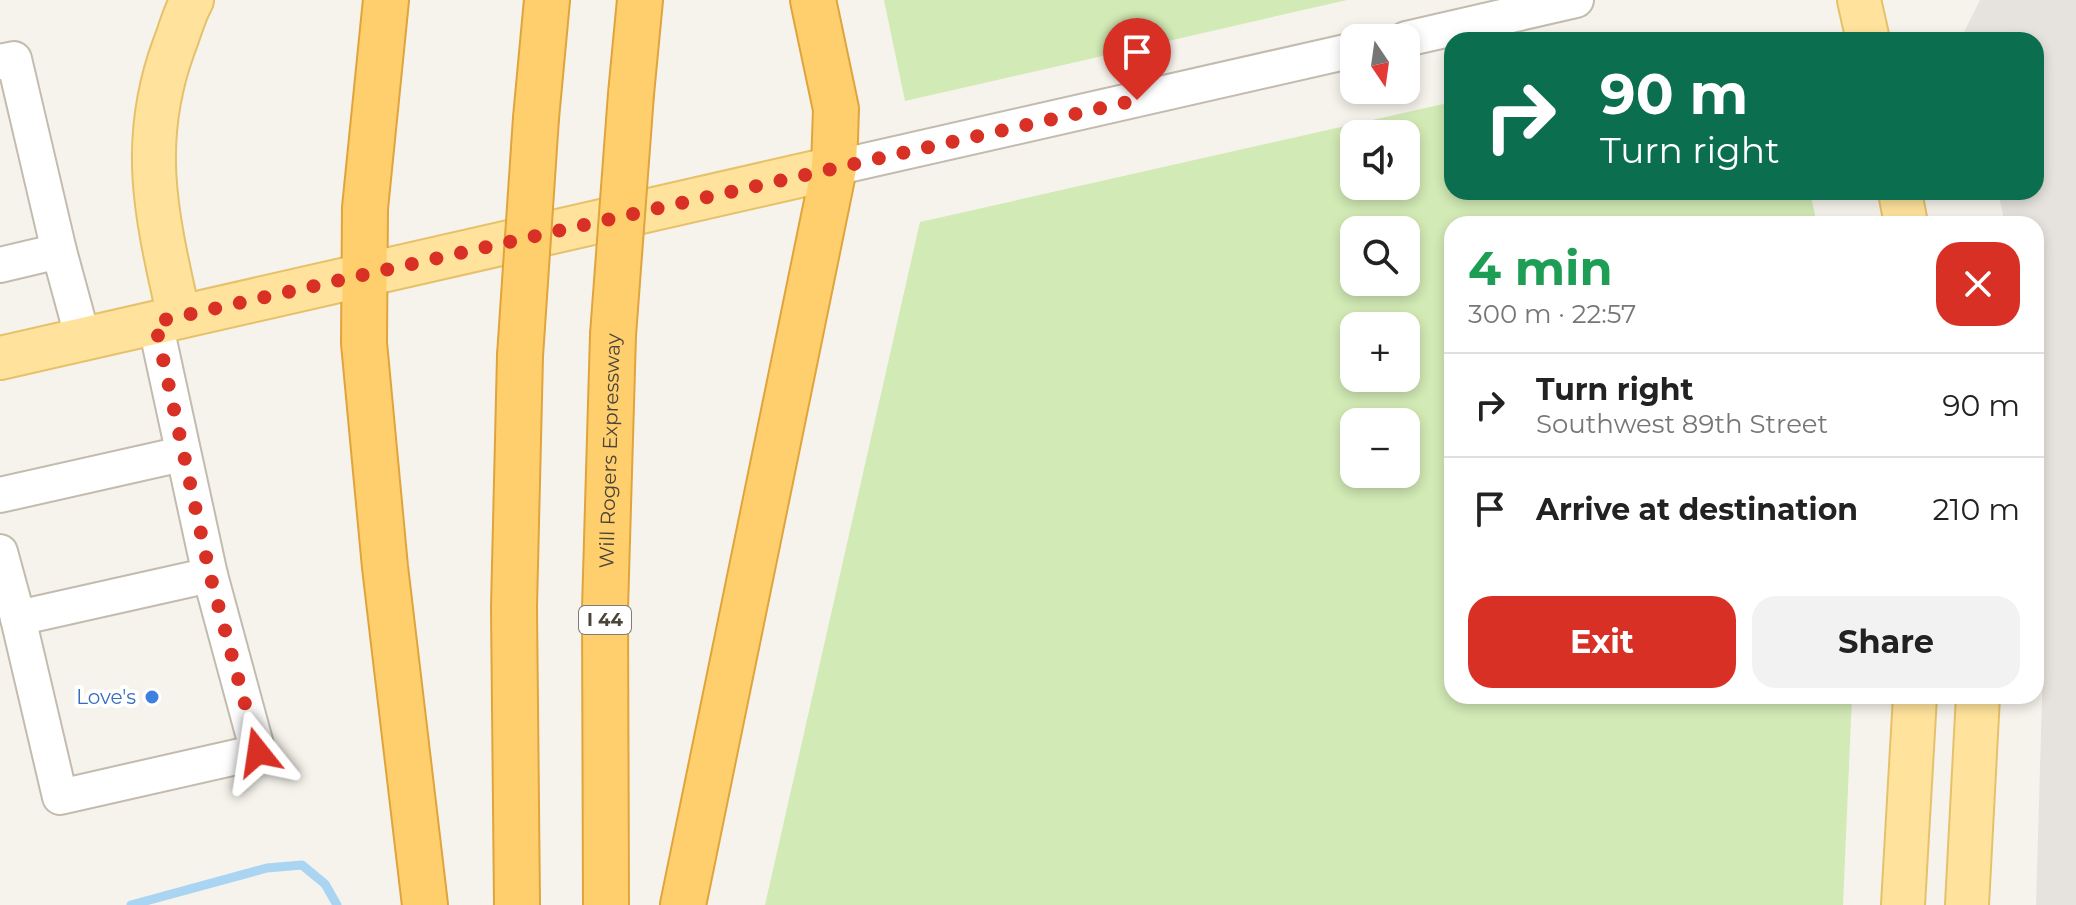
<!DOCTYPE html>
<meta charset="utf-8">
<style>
body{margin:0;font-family:Montserrat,sans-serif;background:#f2f2f2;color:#222;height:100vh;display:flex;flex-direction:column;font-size:30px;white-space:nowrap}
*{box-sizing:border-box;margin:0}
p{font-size:26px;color:#767676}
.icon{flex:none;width:44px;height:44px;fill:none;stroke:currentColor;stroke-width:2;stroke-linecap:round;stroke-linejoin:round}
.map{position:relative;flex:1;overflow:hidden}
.drawer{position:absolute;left:1444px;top:216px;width:600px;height:488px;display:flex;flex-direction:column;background:#fff;border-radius:24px;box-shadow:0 4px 12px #0003}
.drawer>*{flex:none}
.banner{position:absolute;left:1444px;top:32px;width:600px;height:168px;border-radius:24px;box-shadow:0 4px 12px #0003;background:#0b6e4f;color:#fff;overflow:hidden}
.needle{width:52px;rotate:167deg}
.controls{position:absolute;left:1340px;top:24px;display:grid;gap:16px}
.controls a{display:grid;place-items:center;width:80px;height:80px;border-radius:16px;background:#fff;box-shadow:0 4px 12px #0003;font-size:40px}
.pin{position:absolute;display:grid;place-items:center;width:68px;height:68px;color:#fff;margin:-82px -34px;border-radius:50% 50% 50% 0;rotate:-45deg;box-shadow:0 0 8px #0007}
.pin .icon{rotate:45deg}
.me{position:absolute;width:88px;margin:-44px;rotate:345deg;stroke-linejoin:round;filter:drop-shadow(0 0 6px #0008)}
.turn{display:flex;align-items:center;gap:28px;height:168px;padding:0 24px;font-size:36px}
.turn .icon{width:104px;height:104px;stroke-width:2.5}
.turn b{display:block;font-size:56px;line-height:68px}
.round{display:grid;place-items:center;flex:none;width:84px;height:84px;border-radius:24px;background:#f2f2f2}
.head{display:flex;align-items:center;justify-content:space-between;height:136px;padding:0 24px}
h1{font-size:48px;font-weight:700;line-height:60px;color:#1e9e55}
.primary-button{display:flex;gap:16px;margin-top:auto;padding:16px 24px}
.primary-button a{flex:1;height:92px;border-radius:24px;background:#d93025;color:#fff;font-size:32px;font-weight:700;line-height:92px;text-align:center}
.primary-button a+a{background:#f2f2f2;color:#222}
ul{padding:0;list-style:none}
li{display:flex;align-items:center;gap:24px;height:104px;padding:0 24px;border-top:2px solid #e0e0e0}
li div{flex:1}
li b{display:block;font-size:30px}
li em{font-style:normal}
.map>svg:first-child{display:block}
.industrial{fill:#e6e2dd}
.green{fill:#d2eab5;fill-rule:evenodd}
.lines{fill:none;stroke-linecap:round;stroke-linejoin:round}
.stream{stroke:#a9d4f2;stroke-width:9}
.minor-casing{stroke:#c2bbae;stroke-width:38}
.major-casing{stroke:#e6c16a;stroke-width:46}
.highway-casing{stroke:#e0a43c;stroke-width:48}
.minor{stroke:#fff;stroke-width:34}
.major{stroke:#ffe39c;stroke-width:42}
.highway{stroke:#ffcf6e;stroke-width:44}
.highway-bridge-casing{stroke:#e0a43c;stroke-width:48;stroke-linecap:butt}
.highway-bridge{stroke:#ffcf6e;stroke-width:44}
.route{stroke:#d93025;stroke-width:14;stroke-dasharray:0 25.2}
.shop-dot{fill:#3f7fe0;stroke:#fff;stroke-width:3}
.labels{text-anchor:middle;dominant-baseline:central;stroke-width:8;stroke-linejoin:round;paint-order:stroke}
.shield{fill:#fff;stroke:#817c74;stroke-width:2}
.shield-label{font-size:18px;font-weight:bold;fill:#4b4439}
.street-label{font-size:20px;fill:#4b4439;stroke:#fff}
.shop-label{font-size:20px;fill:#366cbe;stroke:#fff;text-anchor:end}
</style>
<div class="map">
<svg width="2076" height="905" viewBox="0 0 2076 905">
<rect width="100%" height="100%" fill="#f6f3ec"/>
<polygon class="industrial" points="1980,0 2076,0 2076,905 2036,905 2044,630 2036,432 2036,224 2005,224 1998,192 2036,192 2036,40 1964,40 1963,34"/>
<g class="green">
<polygon points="884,0 1347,0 905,101"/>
<path d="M1452 102V192H1810L1817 224H1452V696H1852L1843 905H765L920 222ZM1354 134H1406V186H1354ZM1354 230H1406V282H1354ZM1354 326H1406V378H1354ZM1354 422H1406V474H1354Z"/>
</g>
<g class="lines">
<polyline class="stream" points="131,905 267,868 302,865 325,884 337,905"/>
<defs>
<g id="minor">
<polyline points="1406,39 1576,0"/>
<polyline points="0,62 14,59 59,251"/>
<polyline points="834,168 1354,50"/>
<polyline points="0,265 59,251 83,339"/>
<polyline points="0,495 182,454"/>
<polyline points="0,552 18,618 210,575 155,322"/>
<polyline points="18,618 60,797 258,752 210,575"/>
</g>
<g id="major">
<polyline points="1859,0 1868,40"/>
<polyline points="1900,192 1906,224"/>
<path d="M179 317C157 218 138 144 174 46 180 31 184 14 192 0"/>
<polyline points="0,358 834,168"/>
<polyline points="1903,905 1915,696"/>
<polyline points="1967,905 1978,696"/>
</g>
<g id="highway">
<polyline points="386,0 365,208 364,343 385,567 425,905"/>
<polyline points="631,94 640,0"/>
<polyline points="536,118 547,0"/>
<polyline points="517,905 514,607 520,356"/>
<path id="s1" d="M606 905 605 609 613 335"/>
<polyline points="683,905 834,168 836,109 813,0"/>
</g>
</defs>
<use href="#minor" class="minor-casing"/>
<use href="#major" class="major-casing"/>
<use href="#highway" class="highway-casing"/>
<use href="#minor" class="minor"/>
<use href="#major" class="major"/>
<use href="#highway" class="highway"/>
<defs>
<g id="highway-bridge">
<polyline points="613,335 631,94"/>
<polyline points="520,356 536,118"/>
</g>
</defs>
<use href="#highway-bridge" class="highway-bridge-casing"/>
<use href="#highway-bridge" class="highway-bridge"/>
</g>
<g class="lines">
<polyline class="route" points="258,752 210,575 155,322 1137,100"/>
</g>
<circle class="shop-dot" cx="152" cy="697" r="8"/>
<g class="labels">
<rect class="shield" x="579" y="606" width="52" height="28" rx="6"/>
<g class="shield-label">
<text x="605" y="620">I 44</text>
</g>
<g class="street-label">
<text stroke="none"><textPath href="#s1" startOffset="454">Will Rogers Expressway</textPath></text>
</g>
<g class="shop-label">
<text x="136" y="697">Love's</text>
</g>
</g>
</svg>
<div class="controls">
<a><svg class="needle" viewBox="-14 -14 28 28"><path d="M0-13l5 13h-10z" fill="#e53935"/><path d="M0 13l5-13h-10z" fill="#767676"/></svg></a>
<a><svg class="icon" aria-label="sound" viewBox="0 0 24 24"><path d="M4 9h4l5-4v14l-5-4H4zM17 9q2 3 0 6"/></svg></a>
<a><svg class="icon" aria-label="search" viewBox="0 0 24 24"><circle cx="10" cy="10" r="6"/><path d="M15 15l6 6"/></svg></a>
<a>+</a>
<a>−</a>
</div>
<div class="pin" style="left:1137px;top:100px;background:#d93025"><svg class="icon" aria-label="arrive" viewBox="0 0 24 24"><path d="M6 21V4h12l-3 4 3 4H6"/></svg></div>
<svg class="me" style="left:258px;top:752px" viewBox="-20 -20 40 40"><path d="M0-17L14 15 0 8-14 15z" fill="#d93025" stroke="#fff" stroke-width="4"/></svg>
<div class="banner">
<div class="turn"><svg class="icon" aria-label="right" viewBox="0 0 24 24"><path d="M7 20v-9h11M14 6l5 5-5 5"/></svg><div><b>90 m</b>Turn right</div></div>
</div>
<section class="drawer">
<div class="head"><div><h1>4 min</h1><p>300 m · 22:57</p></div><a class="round" style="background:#d93025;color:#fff"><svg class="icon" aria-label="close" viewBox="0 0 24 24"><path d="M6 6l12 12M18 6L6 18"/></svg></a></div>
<ul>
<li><svg class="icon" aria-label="right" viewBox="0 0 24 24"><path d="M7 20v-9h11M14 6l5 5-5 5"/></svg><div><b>Turn right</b><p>Southwest 89th Street</p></div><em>90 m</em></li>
<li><svg class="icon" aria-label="arrive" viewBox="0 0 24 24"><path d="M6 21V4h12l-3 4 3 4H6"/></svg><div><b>Arrive at destination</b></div><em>210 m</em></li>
</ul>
<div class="primary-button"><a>Exit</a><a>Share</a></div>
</section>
</div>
